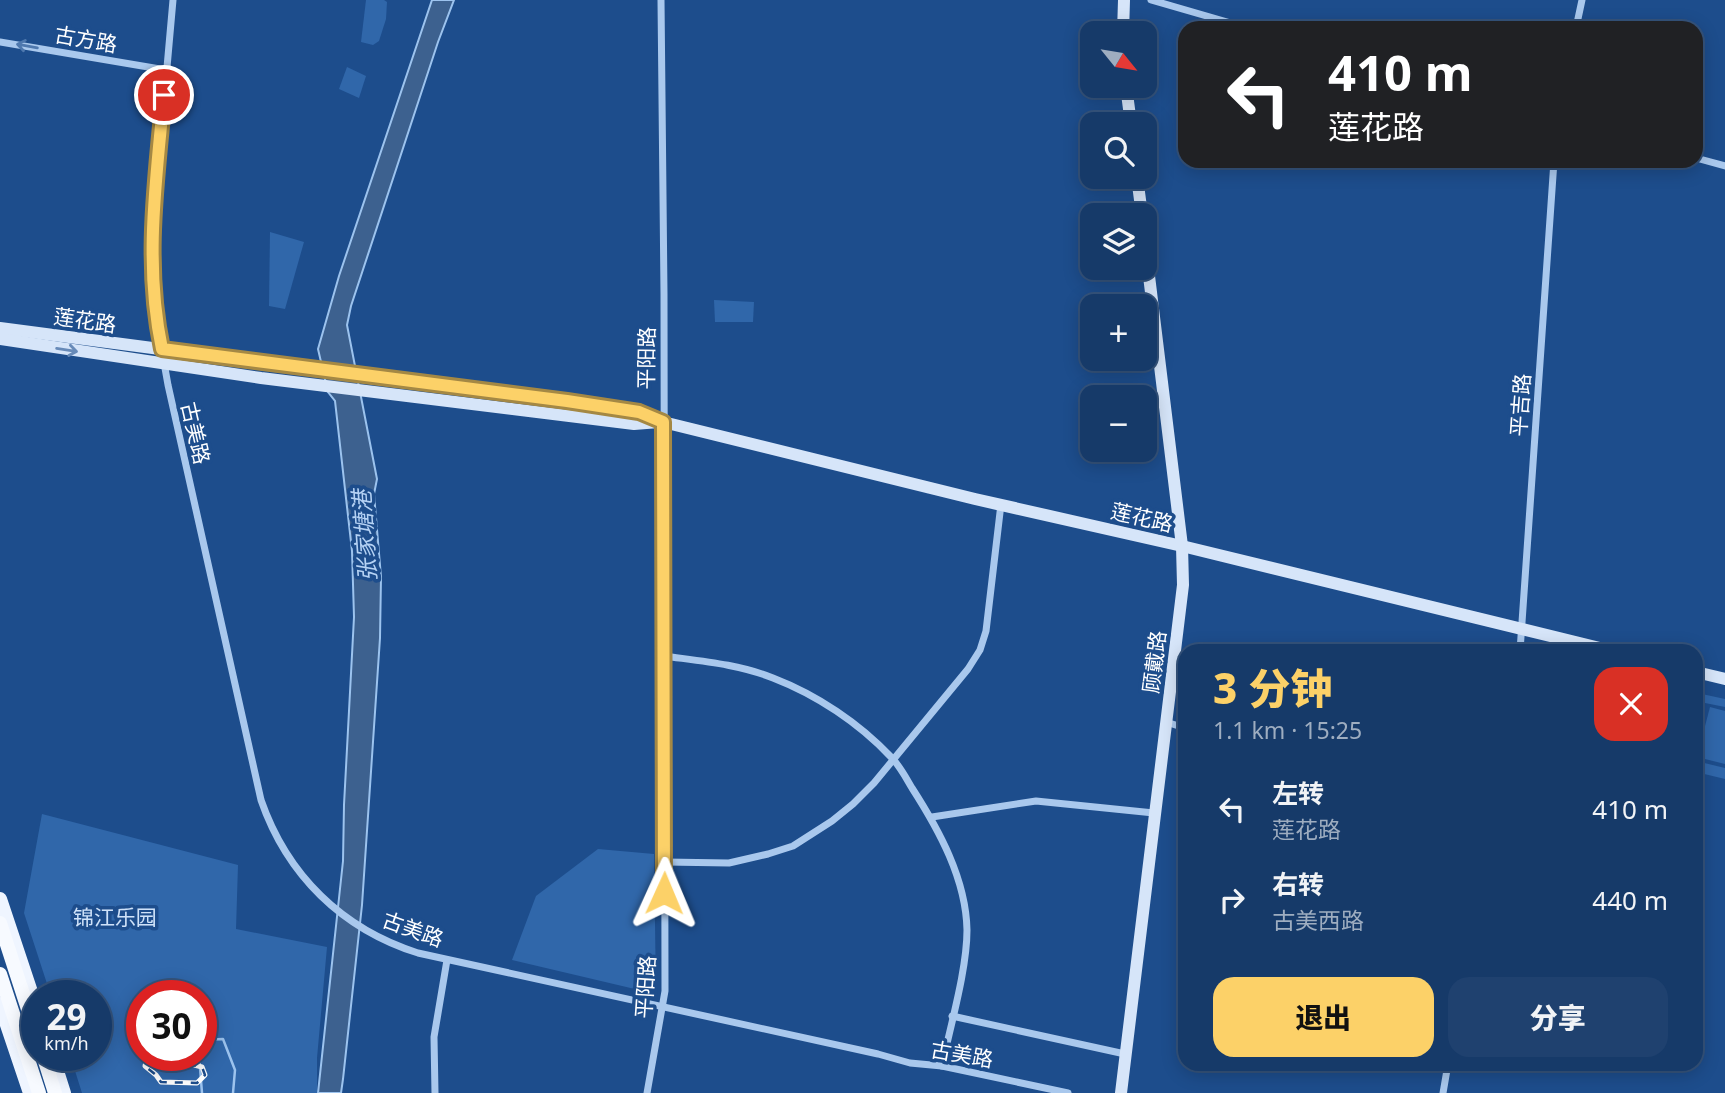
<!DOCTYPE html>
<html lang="zh">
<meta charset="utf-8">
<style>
body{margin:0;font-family:"Noto Sans","Noto Sans SC",sans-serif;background:#1f416f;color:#f1f3f6;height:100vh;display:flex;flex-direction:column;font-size:26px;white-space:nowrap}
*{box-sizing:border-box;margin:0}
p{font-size:23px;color:#9eadc0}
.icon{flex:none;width:38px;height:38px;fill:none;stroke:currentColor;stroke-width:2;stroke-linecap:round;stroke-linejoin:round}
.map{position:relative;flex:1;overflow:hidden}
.sheet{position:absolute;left:1178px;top:644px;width:525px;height:427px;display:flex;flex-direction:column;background:#163a69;border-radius:21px;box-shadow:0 4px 18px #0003,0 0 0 2px #35547d}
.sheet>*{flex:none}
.hud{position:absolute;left:1178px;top:21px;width:525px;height:147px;border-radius:21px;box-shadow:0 4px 18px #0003,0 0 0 2px #35547d;background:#202124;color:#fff;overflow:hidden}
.needle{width:46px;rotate:120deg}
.buttons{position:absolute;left:1080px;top:21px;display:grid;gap:14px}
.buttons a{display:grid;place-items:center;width:77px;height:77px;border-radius:14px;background:#163a69;box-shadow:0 4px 18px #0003,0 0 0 2px #35547d;font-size:35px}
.speed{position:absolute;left:21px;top:980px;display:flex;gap:14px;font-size:35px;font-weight:700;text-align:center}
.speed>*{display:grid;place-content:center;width:91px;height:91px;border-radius:50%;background:#163a69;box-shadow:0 4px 18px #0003,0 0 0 2px #35547d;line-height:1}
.speed small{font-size:18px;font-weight:400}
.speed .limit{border:10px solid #d22;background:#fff;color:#111}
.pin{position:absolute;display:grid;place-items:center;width:60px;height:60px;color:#fff;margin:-30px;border:4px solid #fff;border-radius:50%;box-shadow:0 2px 7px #0007}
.me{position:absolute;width:77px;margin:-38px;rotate:1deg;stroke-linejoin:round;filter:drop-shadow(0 0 5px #0008)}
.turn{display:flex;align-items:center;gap:24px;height:147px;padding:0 35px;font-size:32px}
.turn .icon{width:91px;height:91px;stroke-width:2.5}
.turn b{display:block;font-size:49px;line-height:60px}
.round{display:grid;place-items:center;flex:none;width:74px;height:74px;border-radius:21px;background:#1f416f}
.overview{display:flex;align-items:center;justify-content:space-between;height:119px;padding:0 35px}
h1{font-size:42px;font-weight:800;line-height:52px;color:#fcd168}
.button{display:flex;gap:14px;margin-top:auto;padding:14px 35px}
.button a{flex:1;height:80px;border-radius:21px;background:#fcd168;color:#111;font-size:28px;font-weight:800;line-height:80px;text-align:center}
.button a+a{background:#1f416f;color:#f1f3f6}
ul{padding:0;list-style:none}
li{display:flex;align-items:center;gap:21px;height:91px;padding:0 35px}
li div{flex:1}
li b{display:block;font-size:26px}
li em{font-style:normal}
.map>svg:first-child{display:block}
.green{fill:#3067aa;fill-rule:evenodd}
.water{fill:#3d618f;stroke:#9cc3ee;stroke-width:2}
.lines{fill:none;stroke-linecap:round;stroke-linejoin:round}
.stream{stroke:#9cc3ee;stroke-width:2.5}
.minor{stroke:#a9c8ed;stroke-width:7}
.secondary{stroke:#d6e5f9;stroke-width:12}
.primary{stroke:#eff5ff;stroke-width:14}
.trunk{stroke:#f7faff;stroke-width:14}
.rail-casing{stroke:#fff;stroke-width:5}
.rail{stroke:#1d4d8c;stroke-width:2.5;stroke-dasharray:8;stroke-linecap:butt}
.oneway{stroke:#4e78ae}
.oneway2{stroke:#678ab8}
.route-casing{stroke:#a48844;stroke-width:18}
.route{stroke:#fcd168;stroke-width:12}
.labels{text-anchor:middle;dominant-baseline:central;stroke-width:7;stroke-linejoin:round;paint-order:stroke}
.street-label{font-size:21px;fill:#fff;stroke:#1d4d8c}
.park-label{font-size:21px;fill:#cfe2f9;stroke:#1d4d8c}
.water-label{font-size:23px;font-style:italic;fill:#b5d2f4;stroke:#1d4d8c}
</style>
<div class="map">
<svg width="1725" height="1093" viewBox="0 0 1725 1093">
<rect width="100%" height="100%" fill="#1d4d8c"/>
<g class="green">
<polygon points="366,0 384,0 387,2 386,19 379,41 373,45 361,42"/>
<polygon points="347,67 366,76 359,98 339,89"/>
<polygon points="270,232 304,242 285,309 269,306"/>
<polygon points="714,300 754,302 753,322 715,322"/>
<polygon points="1702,694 1725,699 1725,707 1705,703 1696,705 1696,696"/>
<polygon points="1710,707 1725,711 1725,764 1697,757"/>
<polygon points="1696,761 1725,768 1725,779 1696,772"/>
<path d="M42 814 238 865 236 929 327 947 317 1058V1093H82L70 1055H96V996H51L24 913ZM142 996H201V1055H142Z"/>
<polygon points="598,849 654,854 656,994 512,960 536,896"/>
</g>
<polygon class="water" points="432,0 454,0 438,42 351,306 347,325 377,479 374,494 381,577 380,638 362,905 343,1079 341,1093 318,1093 343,861 344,805 354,617 352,551 335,401 328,392 318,349 339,276"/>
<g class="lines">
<g class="stream">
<polyline points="201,1040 223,1039 235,1070 233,1093"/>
<polyline points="199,1055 202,1093"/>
</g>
<g class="minor">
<path d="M173 0 151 247 153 301 168 385 261 800C287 875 342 929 418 953L878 1054 910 1063 942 1066 1068 1093"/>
<polyline points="1151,0 1248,28"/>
<polyline points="1576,28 1582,0"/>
<polyline points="0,42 166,70"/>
<polyline points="1696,158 1725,166"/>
<polyline points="1520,651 1554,161"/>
<path d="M664 656C700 661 738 664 773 678 817 695 859 723 891 757 900 766 906 778 912 788 939 830 966 879 967 930 967 970 950 1027 942 1066"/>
<polyline points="1166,722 1185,728"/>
<polyline points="932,817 1036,801 1154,813"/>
<polyline points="665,862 729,863 768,854 793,846 832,821 853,804 874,783 968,669 980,650 986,631 1001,504"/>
<polyline points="952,1016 1125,1054"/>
<polyline points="435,1093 434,1037 447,960"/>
<polyline points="647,1093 665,991 664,294 661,0"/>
<polyline points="1443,1093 1448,1064"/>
</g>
<g class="secondary">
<polyline points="1123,33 1124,0"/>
<polyline points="1126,86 1131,124"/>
<polyline points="1137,177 1142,215"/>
<polyline points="0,328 639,412 663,422 975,499 1182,546 1612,651"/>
<polyline points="0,339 261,378 634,424 659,422"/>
<polyline points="1696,672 1725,679"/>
<polyline points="1121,1093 1183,585 1182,546 1144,235"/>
</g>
<g class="primary">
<polyline points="0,899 37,1010"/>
<polyline points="0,1004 30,1093"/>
<polyline points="52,1055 64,1093"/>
</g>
<g class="trunk">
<polyline points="0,923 37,1037"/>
<polyline points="0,974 39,1093"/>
<polyline points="43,1055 55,1093"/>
</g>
<defs>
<polyline id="rail" points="148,1055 145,1066 156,1075 161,1082 197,1083 205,1075 202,1067 175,1060 169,1055"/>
</defs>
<use href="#rail" class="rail-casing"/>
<use href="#rail" class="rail"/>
</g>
<defs><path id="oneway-shaft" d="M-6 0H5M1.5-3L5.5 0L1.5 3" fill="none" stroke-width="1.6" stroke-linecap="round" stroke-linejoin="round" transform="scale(1.75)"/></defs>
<use class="oneway" href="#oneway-shaft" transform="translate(27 46) rotate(-170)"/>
<use class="oneway2" href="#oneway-shaft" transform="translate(67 350) rotate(9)"/>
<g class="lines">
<defs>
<path id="route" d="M164 95C156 181 144 264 162 349L567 401 639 412 663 422 664 893"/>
</defs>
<use href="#route" class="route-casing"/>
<use href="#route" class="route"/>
</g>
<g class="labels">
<g class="street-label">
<text transform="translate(86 39) rotate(10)">古方路</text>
<text transform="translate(85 320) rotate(8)">莲花路</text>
<text transform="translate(646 358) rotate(-89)">平阳路</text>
<text transform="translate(1520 405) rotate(-86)">平吉路</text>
<text transform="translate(196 433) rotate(77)">古美路</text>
<text transform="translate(1142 517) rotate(13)">莲花路</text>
<text transform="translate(1154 662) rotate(-83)">顾戴路</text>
<text transform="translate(413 929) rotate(20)">古美路</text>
<text transform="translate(645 987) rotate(-86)">平阳路</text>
<text transform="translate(962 1054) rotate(10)">古美路</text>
</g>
<g class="park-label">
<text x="115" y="917">锦江乐园</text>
</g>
<g class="water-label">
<text transform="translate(364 536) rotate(-94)">张家塘港</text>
</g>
</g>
</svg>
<div class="buttons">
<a><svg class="needle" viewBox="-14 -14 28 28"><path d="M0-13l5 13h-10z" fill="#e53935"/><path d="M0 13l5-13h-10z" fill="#9eadc0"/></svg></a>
<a><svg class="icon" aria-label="search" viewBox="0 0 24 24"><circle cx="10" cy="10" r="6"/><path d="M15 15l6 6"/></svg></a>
<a><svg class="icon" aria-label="layers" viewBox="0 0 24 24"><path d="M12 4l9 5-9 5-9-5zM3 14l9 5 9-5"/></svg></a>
<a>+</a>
<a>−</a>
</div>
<div class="speed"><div>29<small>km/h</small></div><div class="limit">30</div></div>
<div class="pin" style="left:164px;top:95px;background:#d93025"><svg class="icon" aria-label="arrive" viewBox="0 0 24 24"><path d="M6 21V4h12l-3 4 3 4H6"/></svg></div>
<svg class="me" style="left:664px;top:893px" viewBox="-20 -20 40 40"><path d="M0-17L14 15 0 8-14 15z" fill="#fcd168" stroke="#fff" stroke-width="4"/></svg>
<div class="hud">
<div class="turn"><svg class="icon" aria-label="left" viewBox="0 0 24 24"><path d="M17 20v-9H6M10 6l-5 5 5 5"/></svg><div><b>410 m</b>莲花路</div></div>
</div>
<section class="sheet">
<div class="overview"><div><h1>3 分钟</h1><p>1.1 km · 15:25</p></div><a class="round" style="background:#d93025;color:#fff"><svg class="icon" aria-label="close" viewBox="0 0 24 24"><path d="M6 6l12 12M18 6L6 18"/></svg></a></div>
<ul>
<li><svg class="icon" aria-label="left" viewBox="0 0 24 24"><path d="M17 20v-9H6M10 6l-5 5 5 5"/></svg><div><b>左转</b><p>莲花路</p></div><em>410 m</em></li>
<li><svg class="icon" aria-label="right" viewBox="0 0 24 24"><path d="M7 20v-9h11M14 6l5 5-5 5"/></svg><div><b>右转</b><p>古美西路</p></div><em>440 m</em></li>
</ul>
<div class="button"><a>退出</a><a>分享</a></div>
</section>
</div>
